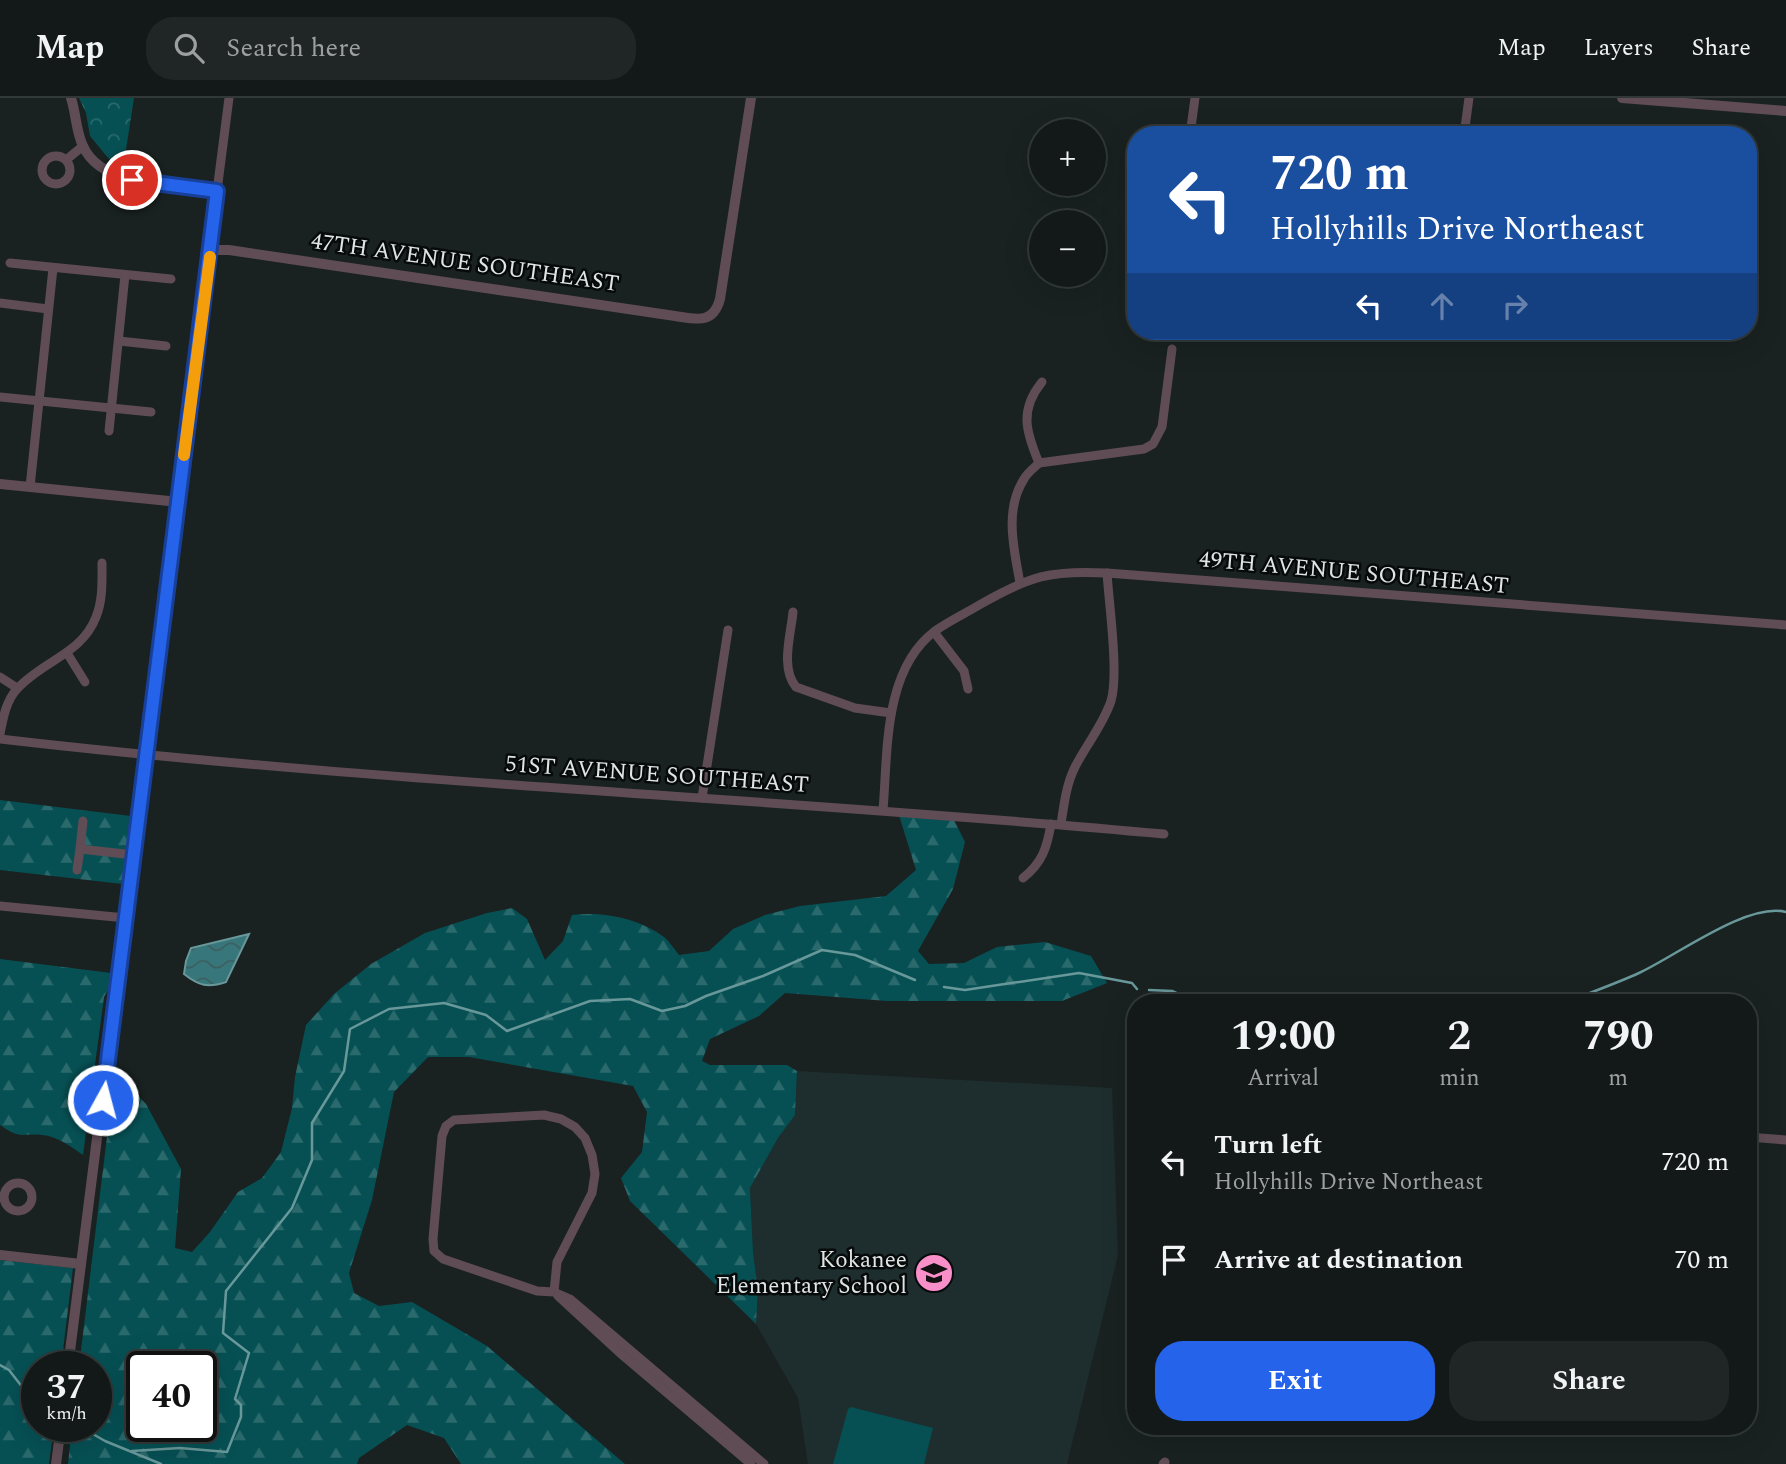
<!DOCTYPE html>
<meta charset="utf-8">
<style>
body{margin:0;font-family:Spectral,serif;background:#202626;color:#f1f3f6;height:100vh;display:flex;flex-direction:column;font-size:26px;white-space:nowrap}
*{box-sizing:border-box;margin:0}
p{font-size:23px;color:#9da0a2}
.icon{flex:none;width:38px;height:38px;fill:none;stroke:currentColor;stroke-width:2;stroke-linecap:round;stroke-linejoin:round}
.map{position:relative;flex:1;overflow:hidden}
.side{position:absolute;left:1127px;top:896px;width:630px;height:441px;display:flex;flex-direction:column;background:#131919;border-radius:28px;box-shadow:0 7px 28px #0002,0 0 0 2px #323838}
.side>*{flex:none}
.banner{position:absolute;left:1127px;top:28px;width:630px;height:214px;border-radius:28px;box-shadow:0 7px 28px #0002,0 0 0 2px #323838;background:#1a4fa0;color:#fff;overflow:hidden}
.tools{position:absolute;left:1029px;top:21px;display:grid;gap:14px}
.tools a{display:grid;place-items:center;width:77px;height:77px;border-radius:50%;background:#131919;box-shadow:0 7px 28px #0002,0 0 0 2px #323838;font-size:35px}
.speed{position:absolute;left:21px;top:1253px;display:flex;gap:14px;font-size:35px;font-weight:700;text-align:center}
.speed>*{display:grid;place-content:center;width:91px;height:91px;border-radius:50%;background:#131919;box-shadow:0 7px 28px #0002,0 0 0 2px #323838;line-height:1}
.speed small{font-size:18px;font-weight:400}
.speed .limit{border:4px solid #111;border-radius:10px;background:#fff;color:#111}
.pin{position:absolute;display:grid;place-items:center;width:60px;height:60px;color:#fff;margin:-30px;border:4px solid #fff;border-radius:50%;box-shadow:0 2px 7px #0007}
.me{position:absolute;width:77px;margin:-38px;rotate:7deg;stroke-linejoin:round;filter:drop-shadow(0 0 5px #0008)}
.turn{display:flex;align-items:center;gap:24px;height:147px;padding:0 28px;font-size:32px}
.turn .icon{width:91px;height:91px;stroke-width:2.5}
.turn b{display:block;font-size:49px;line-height:60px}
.lanes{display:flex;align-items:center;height:66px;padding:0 28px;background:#0003;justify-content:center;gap:35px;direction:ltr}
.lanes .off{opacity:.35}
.eta{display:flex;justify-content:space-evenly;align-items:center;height:119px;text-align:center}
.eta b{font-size:42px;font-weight:700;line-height:49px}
.cta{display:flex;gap:14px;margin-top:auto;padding:14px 28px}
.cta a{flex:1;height:80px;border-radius:28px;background:#2563eb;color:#fff;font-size:28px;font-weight:700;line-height:80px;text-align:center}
.cta a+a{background:#202626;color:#f1f3f6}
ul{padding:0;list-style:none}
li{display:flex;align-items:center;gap:21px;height:98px;padding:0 28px}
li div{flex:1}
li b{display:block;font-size:26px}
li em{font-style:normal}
header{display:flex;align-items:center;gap:42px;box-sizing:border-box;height:98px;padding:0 35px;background:#131919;border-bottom:2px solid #323838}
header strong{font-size:33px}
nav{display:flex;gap:38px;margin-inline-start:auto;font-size:24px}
.search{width:490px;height:63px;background:#202626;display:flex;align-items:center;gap:18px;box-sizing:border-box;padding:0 24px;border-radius:28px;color:#9da0a2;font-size:26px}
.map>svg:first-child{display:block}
.built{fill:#1e2d2e}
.forest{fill:url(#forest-firs);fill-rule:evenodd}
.park{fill:url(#park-crowns)}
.pitch{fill:#065054}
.water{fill:url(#water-waves);stroke:#69989a;stroke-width:2}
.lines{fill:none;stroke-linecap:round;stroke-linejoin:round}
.stream{stroke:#69989a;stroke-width:2.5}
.minor{stroke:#5f4c55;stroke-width:9}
.tertiary{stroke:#5f4c55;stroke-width:10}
.route-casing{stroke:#184099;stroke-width:18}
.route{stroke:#2563eb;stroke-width:12}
.slow{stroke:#f59e0b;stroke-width:12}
.labels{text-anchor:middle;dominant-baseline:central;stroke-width:5;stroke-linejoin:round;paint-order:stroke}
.street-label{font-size:23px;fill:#dfe4e4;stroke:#070a0a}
.poi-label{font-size:23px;fill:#dfe4e4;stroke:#070a0a;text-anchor:end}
</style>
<header>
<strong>Map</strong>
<div class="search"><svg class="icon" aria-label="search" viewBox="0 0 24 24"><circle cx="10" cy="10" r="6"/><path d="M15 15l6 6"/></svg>Search here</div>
<nav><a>Map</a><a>Layers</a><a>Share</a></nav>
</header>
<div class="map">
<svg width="1786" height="1366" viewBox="0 0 1786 1366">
<defs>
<pattern id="forest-firs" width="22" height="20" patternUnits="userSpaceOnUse" patternTransform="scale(1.75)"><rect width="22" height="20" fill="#065054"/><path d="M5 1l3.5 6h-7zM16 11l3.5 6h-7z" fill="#2a696c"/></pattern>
<pattern id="park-crowns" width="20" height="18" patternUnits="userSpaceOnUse" patternTransform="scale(1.75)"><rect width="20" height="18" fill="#065054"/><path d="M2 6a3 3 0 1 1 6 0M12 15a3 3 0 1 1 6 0" fill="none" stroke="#2a696c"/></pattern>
<pattern id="water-waves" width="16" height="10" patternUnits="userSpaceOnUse" patternTransform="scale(1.75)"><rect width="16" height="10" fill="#37777b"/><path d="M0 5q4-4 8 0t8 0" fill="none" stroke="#3d5e60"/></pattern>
</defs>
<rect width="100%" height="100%" fill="#192121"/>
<polygon class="built" points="797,973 1112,990 1118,1157 1067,1366 808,1366 798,1300 756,1226 758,1192 753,1154 750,1090 778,1040 795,1017"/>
<g class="forest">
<polygon points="0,702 139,719 131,787 0,772"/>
<path d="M898 714 952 718 965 744 953 791 918 853 929 866 964 865 997 849 1045 844 1091 858 1107 885 1062 903H887L785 895 759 918 710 941 702 963 710 967H787L797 973 795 1017 778 1040 750 1090 753 1154 758 1192 756 1226 630 1103 621 1080 642 1054 647 1014 633 988 469 959H428L394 994 372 1102 349 1175 354 1195 379 1208 412 1204 487 1248 625 1366H461L444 1340 407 1327 359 1360 357 1366H68L72 1328H96V1269H79L114 981 125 985 146 1006 181 1071 175 1150 192 1154 210 1134 238 1094 262 1080 281 1054 292 1010 295 979 306 927 334 896 371 866 425 835 487 815 512 810 527 821 545 862 563 843 572 817C603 813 639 820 664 839 670 844 674 851 679 857L709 853 733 831 765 817 800 808 886 798 916 772ZM142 1269H201V1328H142Z"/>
<path d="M0 861 119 876 104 899 83 1057C72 1049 57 1038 42 1037 20 1035 22 1042 0 1027Z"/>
<polygon points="0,1162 73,1170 61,1269 37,1269 37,1328 54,1328 49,1366 0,1366"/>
</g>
<polygon class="park" points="79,0 134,0 123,71 109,61 90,38 86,15"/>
<polygon class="pitch" points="851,1309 933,1330 924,1366 833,1366 848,1311"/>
<path class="water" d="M249 836 226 884C208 890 199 888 184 876L186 863 191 850Z"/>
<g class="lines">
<g class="stream">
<polyline points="944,889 965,892 1079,875 1132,885 1137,891"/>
<polyline points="1149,892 1172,893 1198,905"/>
<path d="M1564 905C1589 895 1615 886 1639 875 1676 858 1747 804 1786 814"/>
<polyline points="0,1267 9,1272 37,1308"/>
<polyline points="79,1328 105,1343 161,1366"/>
<polyline points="132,1353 180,1350 227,1354 241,1319 241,1307 235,1301 249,1255 223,1235 226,1193 292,1110 312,1062 312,1025 344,973 350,931 389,911 444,905 486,917 507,933 590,903 630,901 662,913 685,908 706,898 763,878 822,852 855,857 915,882"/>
</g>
<g class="minor">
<polyline points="1190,37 1195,0"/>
<polyline points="1464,37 1469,0"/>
<circle cx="56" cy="72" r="14"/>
<polyline points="66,62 83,48"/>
<polyline points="217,93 229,0"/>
<polyline points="10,165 171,181"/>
<polyline points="0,205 48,211"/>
<polyline points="119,243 166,248"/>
<polyline points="0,299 151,314"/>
<polyline points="109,333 125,177"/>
<polyline points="1039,365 1144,351 1153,346 1162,329 1172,251"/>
<path d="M1039 365C1026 334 1019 312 1042 284"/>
<polyline points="30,389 53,170"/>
<path d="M1020 485C1014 451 1004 412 1024 381 1027 375 1034 370 1039 365"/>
<path d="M793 514C791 536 780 570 796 589L855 610 891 615"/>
<polyline points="934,534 964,573 968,591"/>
<polyline points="67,555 85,584"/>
<polyline points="0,579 17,590"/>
<path d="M0 636C3 620 6 603 17 591 42 563 82 556 96 519 103 502 102 483 102 465"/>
<path d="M0 641C387 686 776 700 1164 736"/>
<polyline points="702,700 728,532"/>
<path d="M883 712C888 654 883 572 935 533 949 523 966 515 981 506 1030 478 1050 472 1107 475L1786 527"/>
<polyline points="83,723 80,751 134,757"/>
<path d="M1061 726C1064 707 1066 687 1075 669 1086 647 1103 627 1111 603 1119 576 1109 506 1107 475"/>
<polyline points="77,772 80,751"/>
<path d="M1023 780C1042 765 1047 750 1051 726"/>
<polyline points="0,808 126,820"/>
<polyline points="1748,1039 1786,1042"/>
<circle cx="18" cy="1099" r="14"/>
<polyline points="554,1194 557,1164 592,1095 595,1076 592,1057 585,1040 575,1029 561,1021 544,1017 454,1022 446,1028 442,1038 433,1141 434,1153 443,1161 537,1193 554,1194 570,1201 764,1366"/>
<polyline points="558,1198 620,1255 751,1366"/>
<polyline points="1163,1366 1165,1364"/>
</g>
<g class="tertiary">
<polyline points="1622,0 1786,13"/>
<path d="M211 152H229L675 218C696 221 713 227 720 201L751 0"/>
<polyline points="0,386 179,404"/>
<polyline points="0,1157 81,1166"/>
<path d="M68 1269 217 93C177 88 102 91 83 48 76 34 76 15 71 0"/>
<polyline points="56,1366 61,1328"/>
</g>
</g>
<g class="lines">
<defs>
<polyline id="route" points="103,1002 217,93 132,82"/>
</defs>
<use href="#route" class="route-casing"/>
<use href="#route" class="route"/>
<polyline class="slow" points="184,357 210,159"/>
</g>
<defs>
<symbol id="school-disc" viewBox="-11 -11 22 22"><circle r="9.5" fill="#f98fc9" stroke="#070a0a"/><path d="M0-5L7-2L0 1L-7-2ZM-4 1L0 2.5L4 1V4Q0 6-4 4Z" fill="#111"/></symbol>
</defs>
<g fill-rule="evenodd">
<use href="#school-disc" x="912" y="1153" width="44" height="44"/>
</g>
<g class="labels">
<g class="street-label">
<text transform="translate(465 165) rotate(8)">47TH AVENUE SOUTHEAST</text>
<text transform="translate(1354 475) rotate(5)">49TH AVENUE SOUTHEAST</text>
<text transform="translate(657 677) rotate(4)">51ST AVENUE SOUTHEAST</text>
</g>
<g class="poi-label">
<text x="907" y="1162">Kokanee<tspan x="907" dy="26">Elementary School</tspan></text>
</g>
</g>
</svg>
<div class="tools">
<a>+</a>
<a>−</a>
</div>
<div class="speed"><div>37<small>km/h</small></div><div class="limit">40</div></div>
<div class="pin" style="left:132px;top:82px;background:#d93025"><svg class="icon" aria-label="arrive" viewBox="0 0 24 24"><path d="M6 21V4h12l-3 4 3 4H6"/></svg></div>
<svg class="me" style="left:103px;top:1002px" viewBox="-20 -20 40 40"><circle r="17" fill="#2563eb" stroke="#fff" stroke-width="3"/><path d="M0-11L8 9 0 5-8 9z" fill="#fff"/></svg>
<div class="banner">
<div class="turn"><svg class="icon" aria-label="left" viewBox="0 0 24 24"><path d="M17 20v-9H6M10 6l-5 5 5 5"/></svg><div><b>720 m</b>Hollyhills Drive Northeast</div></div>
<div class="lanes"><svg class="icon" aria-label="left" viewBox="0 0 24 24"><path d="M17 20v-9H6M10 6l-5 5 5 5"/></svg><svg class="icon off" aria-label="ahead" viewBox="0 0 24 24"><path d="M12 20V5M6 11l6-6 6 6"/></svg><svg class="icon off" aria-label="right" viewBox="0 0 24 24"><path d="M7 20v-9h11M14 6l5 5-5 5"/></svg></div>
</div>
<section class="side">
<div class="eta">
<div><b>19:00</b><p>Arrival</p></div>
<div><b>2</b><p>min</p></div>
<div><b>790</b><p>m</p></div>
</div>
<ul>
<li><svg class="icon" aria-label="left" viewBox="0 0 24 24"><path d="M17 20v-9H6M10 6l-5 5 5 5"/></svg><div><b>Turn left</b><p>Hollyhills Drive Northeast</p></div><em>720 m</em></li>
<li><svg class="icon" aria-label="arrive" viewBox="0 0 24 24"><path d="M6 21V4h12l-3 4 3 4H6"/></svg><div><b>Arrive at destination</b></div><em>70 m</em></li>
</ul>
<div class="cta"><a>Exit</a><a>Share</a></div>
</section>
</div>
